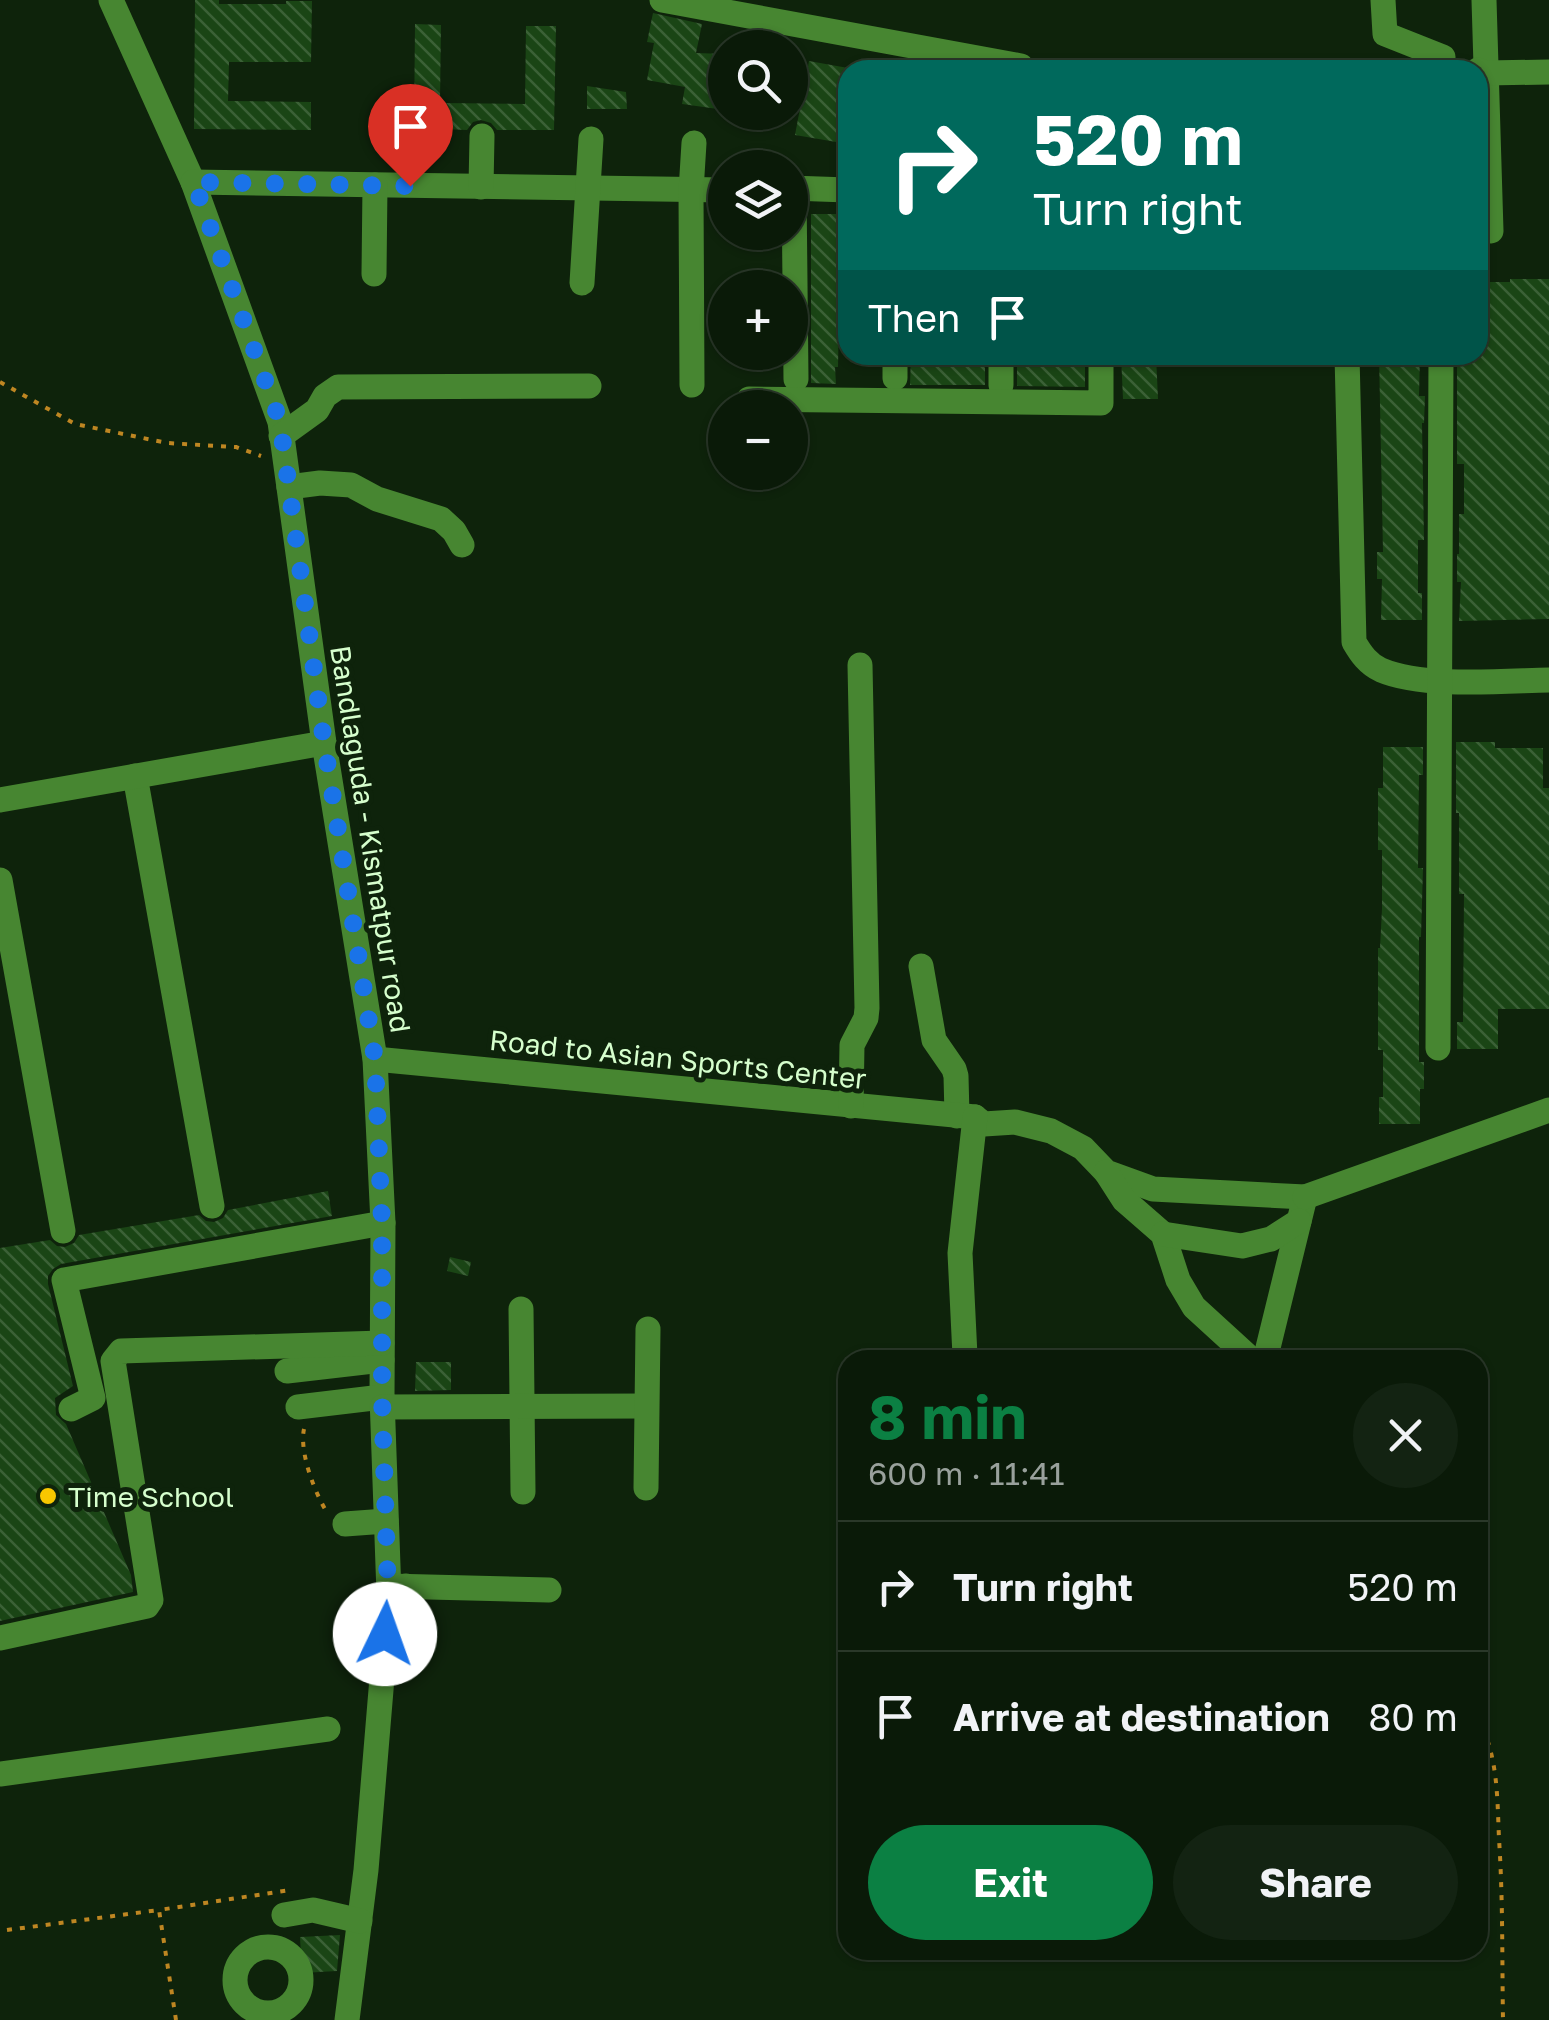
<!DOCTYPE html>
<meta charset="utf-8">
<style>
body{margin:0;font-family:"Golos Text",sans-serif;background:#132312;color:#f1f3f6;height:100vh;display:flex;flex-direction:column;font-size:38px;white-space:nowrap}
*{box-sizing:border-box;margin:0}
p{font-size:32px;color:#99a19c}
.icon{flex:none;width:55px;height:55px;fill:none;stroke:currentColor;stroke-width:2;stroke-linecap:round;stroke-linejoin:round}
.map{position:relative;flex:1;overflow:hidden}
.side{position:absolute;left:838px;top:1350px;width:650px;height:610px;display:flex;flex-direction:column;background:#0a1a08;border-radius:30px;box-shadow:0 2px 8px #0004,0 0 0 2px #2a3829}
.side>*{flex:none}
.banner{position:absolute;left:838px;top:60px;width:650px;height:305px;border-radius:30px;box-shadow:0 2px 8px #0004,0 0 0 2px #2a3829;background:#00695c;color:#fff;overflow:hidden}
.fabs{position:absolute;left:708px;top:30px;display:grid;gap:20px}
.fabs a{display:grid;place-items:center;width:100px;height:100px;border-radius:50%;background:#0a1a08;box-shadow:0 2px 8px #0004,0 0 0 2px #2a3829;font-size:50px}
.pin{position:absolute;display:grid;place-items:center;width:85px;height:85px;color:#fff;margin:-102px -42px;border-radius:50% 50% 50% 0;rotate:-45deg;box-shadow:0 0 10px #0007}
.pin .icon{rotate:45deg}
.me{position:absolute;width:110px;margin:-55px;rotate:3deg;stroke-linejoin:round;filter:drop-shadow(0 0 8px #0008)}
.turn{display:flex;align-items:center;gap:35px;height:210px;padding:0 30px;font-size:45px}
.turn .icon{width:130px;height:130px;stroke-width:2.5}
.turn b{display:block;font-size:70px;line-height:85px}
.then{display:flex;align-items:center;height:95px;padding:0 30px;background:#0003;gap:20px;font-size:38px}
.round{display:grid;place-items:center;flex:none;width:105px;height:105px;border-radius:52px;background:#132312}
.overview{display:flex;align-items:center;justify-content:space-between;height:170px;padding:0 30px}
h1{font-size:60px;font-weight:700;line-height:75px;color:#0b8043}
.button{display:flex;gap:20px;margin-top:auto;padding:20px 30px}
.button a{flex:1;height:115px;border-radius:60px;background:#0b8043;color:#fff;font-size:40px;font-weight:700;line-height:115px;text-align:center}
.button a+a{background:#132312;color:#f1f3f6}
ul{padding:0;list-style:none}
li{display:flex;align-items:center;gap:30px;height:130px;padding:0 30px;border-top:2px solid #2a3829}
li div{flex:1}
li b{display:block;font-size:38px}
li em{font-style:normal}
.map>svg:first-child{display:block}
.building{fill:url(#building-back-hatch)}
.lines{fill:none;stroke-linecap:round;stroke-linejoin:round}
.path{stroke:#be8622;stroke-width:4;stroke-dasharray:5 8;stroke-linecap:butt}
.minor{stroke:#478631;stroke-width:25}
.route{stroke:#1a73e8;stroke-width:18;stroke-dasharray:0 32.4}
.poi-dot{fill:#f8c700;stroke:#0e230b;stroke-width:4}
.labels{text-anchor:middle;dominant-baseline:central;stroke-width:10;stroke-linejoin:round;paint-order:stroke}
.street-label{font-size:28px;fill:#d6ffcd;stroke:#0e230b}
.poi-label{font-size:28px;fill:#d6ffcd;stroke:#0e230b;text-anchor:start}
</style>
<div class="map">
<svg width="1549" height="2020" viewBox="0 0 1549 2020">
<defs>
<pattern id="building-back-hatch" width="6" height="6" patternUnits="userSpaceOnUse" patternTransform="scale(2.5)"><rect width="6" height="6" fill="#1a4515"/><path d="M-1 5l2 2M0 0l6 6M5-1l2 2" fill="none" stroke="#3b6136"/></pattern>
</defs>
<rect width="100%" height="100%" fill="#0e230b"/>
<g class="building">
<polygon points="195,0 219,0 219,4 286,4 286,1 312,1 311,62 229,62 228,101 311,102 311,130 194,129"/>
<polygon points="653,13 702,24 696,53 725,54 725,110 682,104 685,87 647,80 654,43 647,42"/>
<polygon points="415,24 441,25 440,103 525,104 526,26 556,26 554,130 497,130 491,123 481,120 473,122 467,130 414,128"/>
<polygon points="809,61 848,68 848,144 795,135"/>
<polygon points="587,86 626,92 627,109 587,109"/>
<polygon points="811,214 843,214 843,240 848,240 848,313 839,313 838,367 835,367 836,384 811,383"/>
<polygon points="1510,279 1549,279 1549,619 1459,621 1461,582 1457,582 1457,554 1459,554 1459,514 1464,514 1464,464 1457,464 1457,360 1478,360 1478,282 1510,282"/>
<polygon points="911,355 985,355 985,385 910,385"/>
<polygon points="1017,355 1085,355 1085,387 1017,386"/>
<polygon points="1121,355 1156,355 1158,399 1123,399"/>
<polygon points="1379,355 1420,355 1419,396 1425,396 1424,423 1422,423 1424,540 1418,540 1418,593 1422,593 1422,620 1381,620 1382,579 1377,579 1377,552 1383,552"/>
<polygon points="1456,742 1495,742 1495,748 1543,748 1543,788 1549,788 1549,1009 1498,1009 1498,1049 1457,1049 1457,1022 1463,1022 1464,894 1459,894 1459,813 1456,813"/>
<polygon points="1383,747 1423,747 1423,775 1419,775 1418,868 1423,868 1421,937 1419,937 1419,1062 1424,1062 1424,1089 1420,1089 1420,1124 1379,1124 1379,1097 1383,1097 1383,1050 1378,1050 1378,948 1380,948 1382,909 1382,850 1378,850 1378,788 1383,788"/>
<polygon points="328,1191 332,1216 61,1264 53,1269 48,1276 48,1284 73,1386 55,1398 56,1415 66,1424 131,1575 133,1592 0,1621 0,1248 50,1240 57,1246 65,1247 74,1243 79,1235 199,1215 206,1221 214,1222 223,1218 228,1210"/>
<polygon points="450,1257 471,1262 468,1276 447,1271"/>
<polygon points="416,1362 451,1362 451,1390 415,1391"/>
<polygon points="340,1935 337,1971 302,1973 300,1937"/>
</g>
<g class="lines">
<g class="path">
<polyline points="0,382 75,424 167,443 236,447 261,456"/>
<path d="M304 1429C299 1452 315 1494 328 1514"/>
<path d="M1478 1716C1498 1759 1497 1792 1499 1839 1503 1899 1502 1960 1503 2020"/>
<polyline points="7,1930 159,1910"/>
<polyline points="176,2020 159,1910 290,1890"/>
</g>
<g class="minor">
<polyline points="111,0 193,182 280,422 324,743 375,1059 383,1223 382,1397 389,1594 366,1870 347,2020"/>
<polyline points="662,0 1021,66"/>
<polyline points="1383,0 1385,34 1443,57"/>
<polyline points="1484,0 1491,231"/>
<polyline points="1478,70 1486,73 1549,72"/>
<polyline points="193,182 725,190"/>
<polyline points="481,187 482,136"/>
<polyline points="790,188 848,190"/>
<polyline points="794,188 796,379"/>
<polyline points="374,274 375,185"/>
<polyline points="582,283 591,139"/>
<polyline points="1001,355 1001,385"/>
<path d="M1347 355 1354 642C1361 654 1368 664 1381 670 1423 688 1503 681 1549 680"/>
<polyline points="895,378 895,355"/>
<polyline points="692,385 691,191 694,143"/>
<polyline points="749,399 1101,403 1101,355"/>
<polyline points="281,436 317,410 325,396 338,387 589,386"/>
<polyline points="289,487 320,483 351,485 377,499 441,519 454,531 462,545"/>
<polyline points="135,776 212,1206"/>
<polyline points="0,800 324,743"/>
<polyline points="0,880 63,1231"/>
<polyline points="921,966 934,1040 954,1069 956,1076 957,1116"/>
<polyline points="1438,1048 1441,355"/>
<polyline points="375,1059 975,1117 984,1124 1015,1122 1051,1131 1083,1148 1106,1172 1153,1189 1305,1197 1265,1360"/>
<polyline points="851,1106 852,1045 866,1018 867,1008 860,665"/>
<polyline points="1106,1172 1124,1200 1163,1234 1178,1280 1194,1307 1252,1360"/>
<polyline points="1305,1197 1549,1110"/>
<polyline points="1163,1234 1242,1246 1271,1239 1299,1221"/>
<polyline points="521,1309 523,1492"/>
<polyline points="967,1360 965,1356 960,1253 975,1117"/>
<polyline points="287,1371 382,1360"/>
<polyline points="298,1407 382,1397"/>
<polyline points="382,1407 646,1406"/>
<polyline points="71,1409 93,1398 64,1280 383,1223"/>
<polyline points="646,1488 648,1329"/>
<polyline points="345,1524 386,1521"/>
<polyline points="388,1586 549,1590"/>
<polyline points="406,1586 406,1654"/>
<polyline points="0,1638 147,1606 151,1600 113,1361 121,1351 382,1343"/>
<polyline points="0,1774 328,1729"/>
<polyline points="284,1915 313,1910 360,1921"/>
<circle cx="268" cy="1980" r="33"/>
</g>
</g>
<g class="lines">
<polyline class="route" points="385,1634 388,1594 382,1397 382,1223 375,1059 324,742 280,422 194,182 410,186"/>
</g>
<circle class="poi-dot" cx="48" cy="1496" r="10"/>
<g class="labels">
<g class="street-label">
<text transform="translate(371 839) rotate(81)">Bandlaguda - Kismatpur road</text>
<text transform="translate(678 1059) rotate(6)">Road to Asian Sports Center</text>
</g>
<g class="poi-label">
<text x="68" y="1496">Time School</text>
</g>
</g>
</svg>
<div class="fabs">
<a><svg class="icon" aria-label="search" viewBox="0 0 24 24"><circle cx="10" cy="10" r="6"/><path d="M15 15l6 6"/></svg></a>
<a><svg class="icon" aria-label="layers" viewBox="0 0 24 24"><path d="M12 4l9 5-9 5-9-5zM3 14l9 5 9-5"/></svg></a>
<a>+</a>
<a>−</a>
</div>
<div class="pin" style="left:410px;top:186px;background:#d93025"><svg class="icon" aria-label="arrive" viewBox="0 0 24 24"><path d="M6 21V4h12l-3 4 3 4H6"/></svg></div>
<svg class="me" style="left:385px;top:1634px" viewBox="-20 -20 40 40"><circle r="19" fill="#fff"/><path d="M0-13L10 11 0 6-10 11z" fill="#1a73e8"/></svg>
<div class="banner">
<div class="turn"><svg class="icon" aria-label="right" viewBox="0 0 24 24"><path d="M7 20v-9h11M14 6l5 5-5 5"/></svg><div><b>520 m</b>Turn right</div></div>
<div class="then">Then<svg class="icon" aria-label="arrive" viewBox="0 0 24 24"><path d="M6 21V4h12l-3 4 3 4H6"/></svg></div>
</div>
<section class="side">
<div class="overview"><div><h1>8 min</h1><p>600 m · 11:41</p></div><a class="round"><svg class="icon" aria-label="close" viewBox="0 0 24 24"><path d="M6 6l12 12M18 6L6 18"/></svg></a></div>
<ul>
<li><svg class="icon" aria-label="right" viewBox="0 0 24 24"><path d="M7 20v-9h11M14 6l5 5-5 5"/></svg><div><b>Turn right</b></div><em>520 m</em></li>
<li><svg class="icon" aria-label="arrive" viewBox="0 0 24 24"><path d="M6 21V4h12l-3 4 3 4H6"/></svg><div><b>Arrive at destination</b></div><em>80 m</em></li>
</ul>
<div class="button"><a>Exit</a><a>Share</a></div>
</section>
</div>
